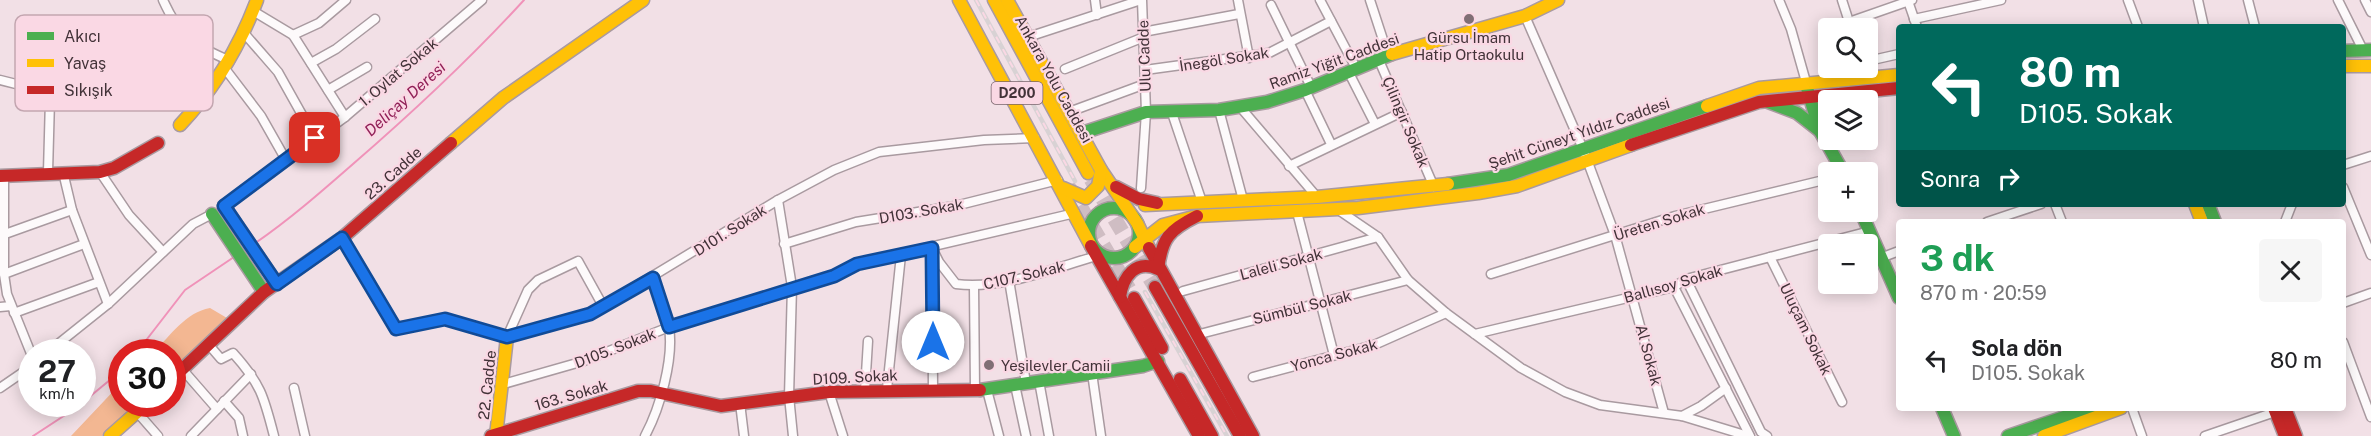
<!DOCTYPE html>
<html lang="tr">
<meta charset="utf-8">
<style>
body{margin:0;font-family:"Public Sans",sans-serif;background:#f6f6f6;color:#202124;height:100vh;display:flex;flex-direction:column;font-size:22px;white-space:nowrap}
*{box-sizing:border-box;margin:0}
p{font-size:20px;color:#757577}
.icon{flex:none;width:33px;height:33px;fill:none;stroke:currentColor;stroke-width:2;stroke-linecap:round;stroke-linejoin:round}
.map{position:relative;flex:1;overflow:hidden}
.panel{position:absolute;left:1896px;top:219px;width:450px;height:192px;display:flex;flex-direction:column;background:#fff;border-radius:6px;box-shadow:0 3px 15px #0003}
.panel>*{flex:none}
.hud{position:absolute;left:1896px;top:24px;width:450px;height:183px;border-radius:6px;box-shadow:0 3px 15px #0003;background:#00695c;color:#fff;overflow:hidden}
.controls{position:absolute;left:1818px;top:18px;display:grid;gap:12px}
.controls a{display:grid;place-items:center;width:60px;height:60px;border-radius:6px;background:#fff;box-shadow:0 3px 15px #0003;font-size:30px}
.speed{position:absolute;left:18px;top:339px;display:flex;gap:12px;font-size:30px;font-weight:700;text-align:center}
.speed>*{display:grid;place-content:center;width:78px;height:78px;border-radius:50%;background:#fff;box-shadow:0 3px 15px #0003;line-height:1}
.speed small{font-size:15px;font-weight:400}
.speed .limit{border:9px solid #d22;background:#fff;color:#111}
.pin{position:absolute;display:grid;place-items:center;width:51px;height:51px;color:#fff;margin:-26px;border-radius:12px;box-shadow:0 3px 9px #0006}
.me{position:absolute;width:66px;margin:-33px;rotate:0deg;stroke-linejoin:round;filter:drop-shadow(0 0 4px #0008)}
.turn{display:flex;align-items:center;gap:21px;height:126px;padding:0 24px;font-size:27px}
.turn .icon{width:78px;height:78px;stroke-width:2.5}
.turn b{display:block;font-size:42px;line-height:51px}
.then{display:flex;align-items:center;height:57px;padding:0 24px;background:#0003;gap:12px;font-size:22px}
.round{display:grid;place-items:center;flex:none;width:63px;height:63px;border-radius:6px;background:#f6f6f6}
.overview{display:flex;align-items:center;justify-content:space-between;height:102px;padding:0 24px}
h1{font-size:36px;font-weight:700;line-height:45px;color:#1e9e55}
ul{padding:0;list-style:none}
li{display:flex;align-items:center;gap:18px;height:78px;padding:0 24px}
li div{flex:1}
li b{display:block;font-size:22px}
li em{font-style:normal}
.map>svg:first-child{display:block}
.green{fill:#f3b792}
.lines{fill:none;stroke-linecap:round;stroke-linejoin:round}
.stream{stroke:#f092b9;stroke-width:2}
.highway-tunnel{stroke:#cfbdc3;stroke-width:15;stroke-dasharray:15 8;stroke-linecap:butt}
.street-casing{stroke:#a99aa0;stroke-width:11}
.fast-casing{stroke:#a99aa0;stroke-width:15}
.slow-casing{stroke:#a99aa0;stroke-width:15}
.jam-casing{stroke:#a99aa0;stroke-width:15}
.street{stroke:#fdfafb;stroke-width:8}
.fast{stroke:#4caf50;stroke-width:12}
.slow{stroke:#ffc107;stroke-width:12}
.jam{stroke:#c62828;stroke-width:12}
.rail-casing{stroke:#d8d2d4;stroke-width:4.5}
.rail{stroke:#fad8e4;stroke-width:2;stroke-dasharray:7;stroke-linecap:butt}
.route-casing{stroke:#114b97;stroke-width:15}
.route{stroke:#1a73e8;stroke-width:10}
.poi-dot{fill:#806f75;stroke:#fad8e4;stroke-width:2}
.labels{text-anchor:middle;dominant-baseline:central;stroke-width:4.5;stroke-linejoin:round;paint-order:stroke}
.shield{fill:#fad8e4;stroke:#79646c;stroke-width:1.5}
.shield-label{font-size:14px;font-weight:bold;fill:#423238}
.poi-label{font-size:15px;fill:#423238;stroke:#fad8e4}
.street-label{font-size:15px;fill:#423238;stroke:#fad8e4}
.water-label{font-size:16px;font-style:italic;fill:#912158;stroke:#fad8e4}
.key{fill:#fad8e4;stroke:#c3a6b0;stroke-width:1.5}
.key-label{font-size:16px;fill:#423238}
</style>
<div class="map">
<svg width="2371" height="436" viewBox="0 0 2371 436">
<rect width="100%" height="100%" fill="#f2e0e6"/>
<g class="green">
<path d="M210 308 227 318 173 369 172 352H154C170 336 186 312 210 308Z"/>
<polygon points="121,383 122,404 137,404 102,436 71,436"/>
</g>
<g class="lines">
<g class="stream">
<path d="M254 244C289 220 321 192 353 164 413 112 471 58 524 0"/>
<polyline points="137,352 185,290 234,257"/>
<polyline points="82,403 122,370"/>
<polyline points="33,436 82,404"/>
</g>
<g class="highway-tunnel">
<polyline points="1091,179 1155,287"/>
<polyline points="1068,186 1129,289"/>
</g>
<defs>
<g id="street">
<path d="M163 0C180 38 194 45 230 61"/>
<polyline points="1095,0 1097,15"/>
<polyline points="1238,0 1249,58"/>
<polyline points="1320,0 1356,68"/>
<polyline points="1370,0 1388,55"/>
<polyline points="1779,0 1791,29 1806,82"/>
<polyline points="1842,0 1851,28"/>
<polyline points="2128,0 2138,27"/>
<polyline points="2198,0 2204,27"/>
<polyline points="2248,0 2255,27"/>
<polyline points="2338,0 2363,50"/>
<polyline points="2365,0 2371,12"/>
<polyline points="1908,1 1917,27"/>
<polyline points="1271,5 1311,87"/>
<polyline points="253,11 293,35 345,117"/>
<polyline points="1525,16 1583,149 1615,235 1664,413"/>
<polyline points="1914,19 2001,0"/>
<polyline points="1849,22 1912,0"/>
<polyline points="1143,32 1239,14"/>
<polyline points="244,33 278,72 315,138"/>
<polyline points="293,35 319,23 346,0"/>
<polyline points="1028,37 1141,0"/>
<polyline points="1378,58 1434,187"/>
<polyline points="1868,61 1899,54"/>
<polyline points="311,63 336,49 375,19"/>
<polyline points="1065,69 1144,37"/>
<polyline points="226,70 261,116 286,160"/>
<polyline points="1145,70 1269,53 1331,21"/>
<polyline points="1348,71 1375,124"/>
<polyline points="0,80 20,85"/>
<polyline points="328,90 367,67"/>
<polyline points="1305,90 1331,144"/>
<polyline points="1241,108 1317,197"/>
<polyline points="1171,110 1202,202"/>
<polyline points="1219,110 1243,200"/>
<polyline points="1069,112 1145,84"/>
<polyline points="2343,165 2371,156"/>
<polyline points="1289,166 1402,112"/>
<polyline points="48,172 51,63 76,28"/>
<polyline points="63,172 72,210 108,304"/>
<polyline points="100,172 129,215 163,252"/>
<polyline points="4,176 4,274 7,294 32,356"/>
<polyline points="2343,187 2371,255"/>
<polyline points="1141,188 1146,112 1142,0"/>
<polyline points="778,200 792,287 789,396 793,436"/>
<polyline points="2055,204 2062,222"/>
<polyline points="224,206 345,117 482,0"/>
<polyline points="1337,209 1378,237 1408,280 1446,313 1521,368 1565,392 1600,405 1682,416 1748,436"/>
<polyline points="1297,212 1334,355"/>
<polyline points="1987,222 2041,204"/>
<polyline points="2285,222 2292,204"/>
<polyline points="5,234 72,210"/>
<polyline points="342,238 396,329 445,319 507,337 590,314 778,200 834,170 879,152 984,140 1035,138"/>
<polyline points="784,244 856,222 955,206 1058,180"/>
<path d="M932 248 939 262 956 284C1003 290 1053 268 1097 256"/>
<polyline points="932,252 933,389"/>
<polyline points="1770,257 1842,402"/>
<polyline points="1883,257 1899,251"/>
<polyline points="4,274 84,244"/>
<polyline points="1491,274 1675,216 1828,179"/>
<polyline points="1686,279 1761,432 1767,436"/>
<polyline points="1009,280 1026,383"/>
<polyline points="974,286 975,390"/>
<polyline points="1674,287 1750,436"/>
<polyline points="1183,291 1378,237"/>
<polyline points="2343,303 2371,293"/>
<polyline points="0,307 11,306"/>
<polyline points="14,313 99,282"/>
<polyline points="1475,334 1674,287 1686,279 1870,231"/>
<polyline points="1196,335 1408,280"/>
<polyline points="507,337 528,290 538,280 578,261 603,306"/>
<polyline points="2343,342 2371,417"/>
<path d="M209 345 221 359 233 353C261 384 264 397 274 436"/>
<polyline points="48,352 108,304 193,224 212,214"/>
<polyline points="183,370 217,409"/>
<polyline points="1092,373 1101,436"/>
<polyline points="1253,377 1374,345 1446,313"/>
<polyline points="1039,381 1049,436"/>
<polyline points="500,385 584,361 669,327 834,276 857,264 1075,213"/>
<polyline points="1015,385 1026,436"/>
<polyline points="0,388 32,366"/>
<polyline points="294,388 305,436"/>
<polyline points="887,389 901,255"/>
<polyline points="865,390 868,341"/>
<polyline points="987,390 999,436"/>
<polyline points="829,392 843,436"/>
<polyline points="224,401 239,418 243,436"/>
<polyline points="740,403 744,436"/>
<polyline points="2132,408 2142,436"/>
<polyline points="137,412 158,436"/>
<polyline points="1682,416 1701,406 1726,388"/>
<polyline points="191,436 251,374"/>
<path d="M645 436C660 408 674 359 669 327 667 311 658 293 653 278"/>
<polyline points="2205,436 2275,412"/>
</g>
<g id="fast">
<polyline points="2343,51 2371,50"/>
<polyline points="1807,88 1820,131 1843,172"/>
<polyline points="1768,102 1797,113 1820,131"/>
<polyline points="1082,133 1146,112 1219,110 1267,102 1305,90 1392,54"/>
<polyline points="1448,184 1508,175 1707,106"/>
<polyline points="2208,204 2215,222"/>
<circle cx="1114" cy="233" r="25"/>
<polyline points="1861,212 1899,298"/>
<polyline points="212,214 264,292"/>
<polyline points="980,390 1143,366 1158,361"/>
<polyline points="1942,408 1954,436"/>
<polyline points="2008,436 2091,408"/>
</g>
<g id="slow">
<polyline points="959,0 1091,246"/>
<polyline points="994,0 1088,173"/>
<polyline points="1007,0 1101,170 1137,223 1149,248"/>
<polyline points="1392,54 1525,16 1558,0"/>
<polyline points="2343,66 2371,66"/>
<polyline points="1707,106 1759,88 1899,75"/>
<path d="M180 125C215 88 239 48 257 0"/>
<polyline points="451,143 503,98 643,0"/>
<polyline points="1063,188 1086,198 1098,186 1101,170"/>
<polyline points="2195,204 2202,222"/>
<polyline points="1145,205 1317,197 1448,184"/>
<polyline points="224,206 277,284"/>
<polyline points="1135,247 1163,225 1197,216 1358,208 1478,193 1517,186 1631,145"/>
<polyline points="110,436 146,404"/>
<polyline points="496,436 507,337"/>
<polyline points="2044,436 2121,408"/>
</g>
<g id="jam">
<polyline points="1631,145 1759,102 1899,88"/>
<polyline points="0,176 100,172 114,168 158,143"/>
<polyline points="1116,187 1139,199 1157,203"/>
<polyline points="1091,246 1199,436"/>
<polyline points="1149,248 1253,436"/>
<polyline points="1155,287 1240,436"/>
<path d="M1120 297C1123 276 1136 259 1158 269 1162 238 1169 230 1197 216"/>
<polyline points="1134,298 1162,348"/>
<polyline points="172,379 264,292 342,238 451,143"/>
<polyline points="1180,379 1212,436"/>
<polyline points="2274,408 2285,436"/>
<polyline points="2285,408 2296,436"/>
<polyline points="491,436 638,391 651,391 721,406 829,392 980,390"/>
</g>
</defs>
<use href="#street" class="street-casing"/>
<use href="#fast" class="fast-casing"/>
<use href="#slow" class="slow-casing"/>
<use href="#jam" class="jam-casing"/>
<use href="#street" class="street"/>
<use href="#fast" class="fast"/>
<use href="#slow" class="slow"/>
<use href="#jam" class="jam"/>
<defs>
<g id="rail">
<polyline points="976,0 1075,181"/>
<polyline points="1145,292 1227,436"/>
</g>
</defs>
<use href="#rail" class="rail-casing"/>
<use href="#rail" class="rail"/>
</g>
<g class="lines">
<defs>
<polyline id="route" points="315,138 224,206 277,284 342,238 396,329 445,319 507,337 590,314 653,278 669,327 834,276 857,264 932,248 933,342"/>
</defs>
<use href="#route" class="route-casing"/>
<use href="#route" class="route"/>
</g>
<g class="poi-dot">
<circle cx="1469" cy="19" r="6"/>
<circle cx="989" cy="365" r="6"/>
</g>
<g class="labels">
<rect class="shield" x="991.5" y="82" width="51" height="22" rx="4.5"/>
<g class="shield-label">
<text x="1017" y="93">D200</text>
</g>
<g class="poi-label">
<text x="1469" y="37">Gürsu İmam<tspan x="1469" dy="17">Hatip Ortaokulu</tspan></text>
<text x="1001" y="365" text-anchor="start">Yeşilevler Camii</text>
</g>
<g class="street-label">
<text transform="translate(1144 56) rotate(-92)">Ulu Cadde</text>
<text transform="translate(1224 59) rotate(-9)">İnegöl Sokak</text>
<text transform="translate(1334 61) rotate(-20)">Ramiz Yiğit Caddesi</text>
<text transform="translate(398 72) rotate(-40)">1. Oylat Sokak</text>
<text transform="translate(1054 79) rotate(61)">Ankara Yolu Caddesi</text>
<text transform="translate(1406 122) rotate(67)">Çilingir Sokak</text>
<text transform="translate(1579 133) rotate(-19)">Şehit Cüneyt Yıldız Caddesi</text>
<text transform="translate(393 173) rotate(-42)">23. Cadde</text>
<text transform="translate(921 211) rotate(-10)">D103. Sokak</text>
<text transform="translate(1659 222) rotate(-17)">Üreten Sokak</text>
<text transform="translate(730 230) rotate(-32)">D101. Sokak</text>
<text transform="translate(1281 264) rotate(-15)">Laleli Sokak</text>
<text transform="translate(1024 275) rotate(-13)">C107. Sokak</text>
<text transform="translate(1673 284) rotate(-16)">Ballısoy Sokak</text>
<text transform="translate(1302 307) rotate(-14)">Sümbül Sokak</text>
<text transform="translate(1806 329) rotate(64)">Uluçam Sokak</text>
<text transform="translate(615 348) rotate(-21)">D105. Sokak</text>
<text transform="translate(1334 355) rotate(-15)">Yonca Sokak</text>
<text transform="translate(1649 355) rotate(75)">Al Sokak</text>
<text transform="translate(855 377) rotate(-3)">D109. Sokak</text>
<text transform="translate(487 385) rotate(-84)">22. Cadde</text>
<text transform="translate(571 395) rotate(-16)">163. Sokak</text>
</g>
<g class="water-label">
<text transform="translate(405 99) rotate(-42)">Deliçay Deresi</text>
</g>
</g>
<rect x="15" y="15" width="198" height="96" rx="9" class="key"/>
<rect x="27" y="32" width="27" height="8" fill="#4caf50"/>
<rect x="27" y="59" width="27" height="8" fill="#ffc107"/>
<rect x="27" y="86" width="27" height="8" fill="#c62828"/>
<g class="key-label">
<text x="64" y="42">Akıcı</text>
<text x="64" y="69">Yavaş</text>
<text x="64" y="96">Sıkışık</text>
</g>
</svg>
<div class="controls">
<a><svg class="icon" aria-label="search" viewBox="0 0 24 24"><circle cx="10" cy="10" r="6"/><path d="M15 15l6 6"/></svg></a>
<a><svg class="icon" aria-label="layers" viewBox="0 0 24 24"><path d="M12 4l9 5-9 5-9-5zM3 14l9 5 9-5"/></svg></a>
<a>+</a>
<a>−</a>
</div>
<div class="speed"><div>27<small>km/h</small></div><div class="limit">30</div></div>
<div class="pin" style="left:315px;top:138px;background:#d93025"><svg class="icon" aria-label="arrive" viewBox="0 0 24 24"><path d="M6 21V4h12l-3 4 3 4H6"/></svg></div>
<svg class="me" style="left:933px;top:342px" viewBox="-20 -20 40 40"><circle r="19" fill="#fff"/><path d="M0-13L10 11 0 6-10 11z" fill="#1a73e8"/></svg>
<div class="hud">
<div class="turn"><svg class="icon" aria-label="left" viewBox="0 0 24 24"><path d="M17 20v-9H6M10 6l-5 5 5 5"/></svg><div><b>80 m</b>D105. Sokak</div></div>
<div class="then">Sonra<svg class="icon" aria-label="right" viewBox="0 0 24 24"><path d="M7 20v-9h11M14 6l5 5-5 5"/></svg></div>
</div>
<section class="panel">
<div class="overview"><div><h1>3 dk</h1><p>870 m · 20:59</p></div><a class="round"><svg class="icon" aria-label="close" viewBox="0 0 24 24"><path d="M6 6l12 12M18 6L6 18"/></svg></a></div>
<ul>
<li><svg class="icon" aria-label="left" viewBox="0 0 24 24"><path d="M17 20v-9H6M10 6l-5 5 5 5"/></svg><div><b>Sola dön</b><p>D105. Sokak</p></div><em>80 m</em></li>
</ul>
</section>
</div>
